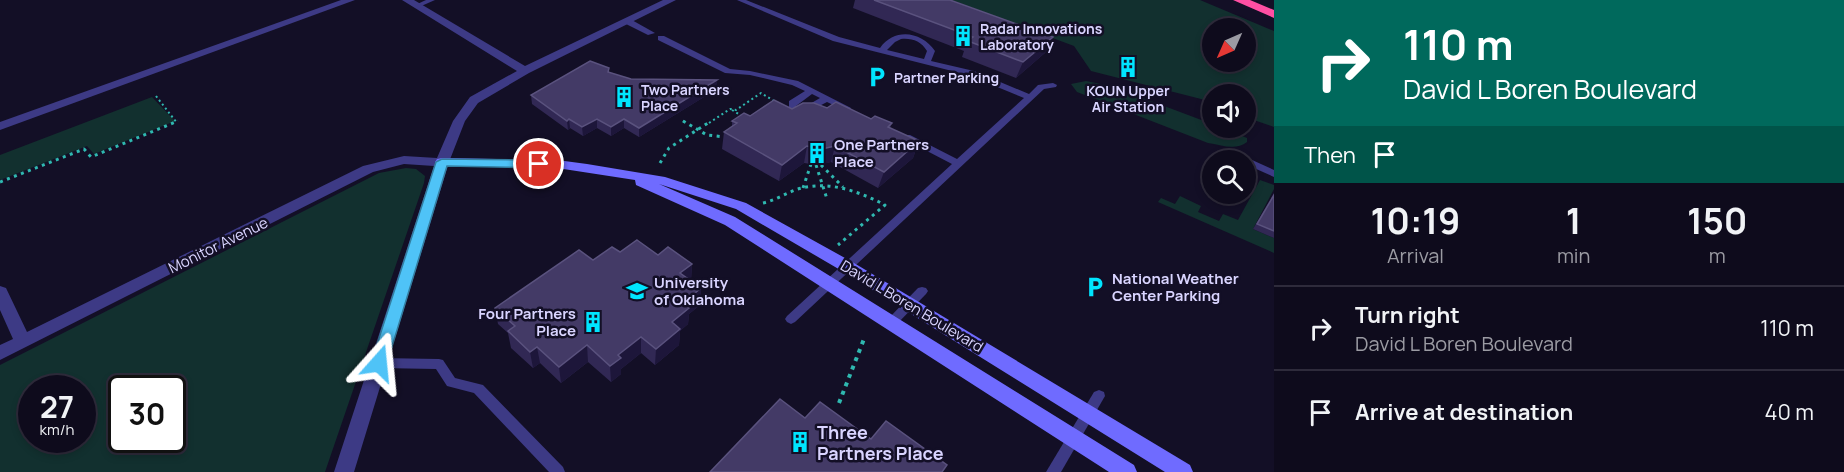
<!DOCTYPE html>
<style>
body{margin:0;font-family:Manrope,sans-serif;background:#1c1929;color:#f1f3f6;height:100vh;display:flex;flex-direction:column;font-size:22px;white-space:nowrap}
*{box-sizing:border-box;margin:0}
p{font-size:20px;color:#9b9ba3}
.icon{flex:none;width:33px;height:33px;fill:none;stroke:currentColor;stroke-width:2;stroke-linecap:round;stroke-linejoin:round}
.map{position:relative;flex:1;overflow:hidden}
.sheet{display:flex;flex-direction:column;background:#0e0b1c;width:570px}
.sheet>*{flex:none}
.banner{background:#00695c;color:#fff;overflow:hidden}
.needle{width:39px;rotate:225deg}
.controls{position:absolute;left:1202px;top:18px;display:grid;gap:12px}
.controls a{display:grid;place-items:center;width:54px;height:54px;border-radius:50%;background:#0e0b1c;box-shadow:0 3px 9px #0003,0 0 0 2px #2e2b3b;font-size:30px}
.speed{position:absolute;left:18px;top:375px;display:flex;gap:12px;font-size:30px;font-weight:700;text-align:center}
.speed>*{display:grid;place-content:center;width:78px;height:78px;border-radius:50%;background:#0e0b1c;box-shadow:0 3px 9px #0003,0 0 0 2px #2e2b3b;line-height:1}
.speed small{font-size:15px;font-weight:400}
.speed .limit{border:3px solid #111;border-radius:9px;background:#fff;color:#111}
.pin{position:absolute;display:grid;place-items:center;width:51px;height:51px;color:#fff;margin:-26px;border:3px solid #fff;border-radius:50%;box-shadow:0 2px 6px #0007}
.me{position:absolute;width:66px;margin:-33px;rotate:18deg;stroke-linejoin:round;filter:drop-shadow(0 0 4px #0008)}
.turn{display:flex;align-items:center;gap:21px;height:126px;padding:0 30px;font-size:27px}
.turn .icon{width:78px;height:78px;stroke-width:2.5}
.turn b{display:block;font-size:42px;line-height:51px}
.then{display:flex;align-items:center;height:57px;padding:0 30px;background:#0003;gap:12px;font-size:22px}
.eta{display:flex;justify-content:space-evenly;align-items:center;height:102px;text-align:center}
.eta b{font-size:36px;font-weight:700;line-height:42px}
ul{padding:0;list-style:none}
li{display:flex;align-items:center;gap:18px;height:84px;padding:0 30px;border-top:2px solid #2e2b3b}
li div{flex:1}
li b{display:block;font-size:22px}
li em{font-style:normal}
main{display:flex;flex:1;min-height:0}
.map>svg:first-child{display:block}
.green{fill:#12302f;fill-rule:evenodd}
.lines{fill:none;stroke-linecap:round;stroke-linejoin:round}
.path-far2{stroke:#2fb8b0;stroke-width:2;stroke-dasharray:2 3;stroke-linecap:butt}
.path-far1{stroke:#2fb8b0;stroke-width:3;stroke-dasharray:3 4.5;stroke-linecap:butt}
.path{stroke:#2fb8b0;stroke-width:4;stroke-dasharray:4 5;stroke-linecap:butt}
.lane{fill:#3d3a85;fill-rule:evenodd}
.street{fill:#3d3a85;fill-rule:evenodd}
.secondary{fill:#6f6bff;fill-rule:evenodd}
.highway{fill:#ff4fa3;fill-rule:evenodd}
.wall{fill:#312854}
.shaded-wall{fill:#1d163a}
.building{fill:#433a66;stroke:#5a527e;stroke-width:1.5}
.route{fill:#4fc3f7;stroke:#337fa1;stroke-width:1.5}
.labels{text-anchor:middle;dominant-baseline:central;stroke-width:5;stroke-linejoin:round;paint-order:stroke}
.far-poi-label{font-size:14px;font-weight:bold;fill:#d9d4ff;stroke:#130f26;text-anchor:start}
.poi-label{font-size:15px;font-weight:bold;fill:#d9d4ff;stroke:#130f26;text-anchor:start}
.street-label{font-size:15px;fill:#d9d4ff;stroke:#130f26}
.near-poi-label{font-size:18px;font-weight:bold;fill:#d9d4ff;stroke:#130f26;text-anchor:start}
</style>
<main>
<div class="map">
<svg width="1274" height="472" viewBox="0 0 1274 472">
<rect width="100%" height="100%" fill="#130f26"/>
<g class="green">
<path d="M952 0H1200L1274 31V127L1245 117V94H1212V106L1205 100 1091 71 1074 46ZM1212 28H1245V62H1212Z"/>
<path d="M1086 81 1111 86 1212 124V128C1224 128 1236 133 1247 138V142C1236 151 1221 145 1208 143L1077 92 1071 84Z"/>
<polygon points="152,97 175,121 94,154 87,146 0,180 0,155"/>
<path d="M406 168 416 169 425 176 424 183 325 472H0V365L379 173ZM82 388V440H32V388ZM172 388V440H122V388Z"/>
<polygon points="1260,180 1274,185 1274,189 1253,229 1274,238 1274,253 1158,202 1161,198 1175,204 1180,196 1201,206 1198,212 1219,221 1223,214 1238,220"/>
</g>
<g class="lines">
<g class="path-far2">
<polyline points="156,96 177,123"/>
<polyline points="732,110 744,117"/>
<polyline points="683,121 686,123"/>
<polyline points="709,123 730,109 736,110 761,93 779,104"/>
</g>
<g class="path-far1">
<polyline points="683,121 707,135 725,137"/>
<polyline points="660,163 669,148 711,121"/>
<polyline points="816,165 827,199"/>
<polyline points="821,165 843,187"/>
<polyline points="0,182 84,149 91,157 178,121"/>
<polyline points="803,188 811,164"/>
<path d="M763 203C776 200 786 193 798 189 828 180 858 191 885 205L838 245"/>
</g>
<polyline class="path" points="839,403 864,339"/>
<g class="lane">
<polygon points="426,0 435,0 419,7 413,6"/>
<path d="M737 0H746L839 37 880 48C895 27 922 32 935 51L931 61 974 71 1029 94 1038 85 1053 83 1057 85 1056 87 1044 89 795 322 791 324 787 322 785 319 787 316 952 164 904 139 903 137 904 135H910L957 159 1024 98 968 75 833 41ZM901 39C912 38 921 41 927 51L924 59 887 50 895 42Z"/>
<polygon points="624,19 630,19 655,33 648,35 624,23"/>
<path d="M658 36H664L730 69 750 71 798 81 851 108 850 110H844L827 102 804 114 789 109V101L805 91 792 85 750 75 725 73 658 40ZM812 94 820 98 803 108 796 106Z"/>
<polygon points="1241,155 1274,170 1274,177 1245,164 1245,160 1238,160 1236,158 1238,156"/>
<polygon points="922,287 926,288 928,291 926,294 896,325 892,327 888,325 886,322 888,319 918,288"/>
<polygon points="379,358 439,359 443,360 455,378 483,385 563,467 565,472 549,472 474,393 447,386 436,369 379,368 375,367 373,363 375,359"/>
<polygon points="1099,390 1104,392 1105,396 1061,472 1046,472 1094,392"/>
</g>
<g class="street">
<polygon points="341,0 355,0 0,130 0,122"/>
<polygon points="402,0 414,0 525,66 663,0 676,0 529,73 478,103 465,121 449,162 354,472 334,472 434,166 404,164 373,172 0,360 0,345 13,339 0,310 0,286 6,288 27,332 363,166 404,156 437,158 453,121 470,97 517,71"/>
</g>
<polygon class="secondary" points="442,158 557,160 587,164 665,177 746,203 854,263 1190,465 1193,472 1165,472 842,271 736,209 659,184 735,217 1134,465 1137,472 1109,472 725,225 636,185 635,180 557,168 437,165 435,162 437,159"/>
<polygon class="highway" points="1233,0 1250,0 1274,10 1274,18"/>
</g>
<g class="wall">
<polygon points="855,0 950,0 1053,37 1046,52 1016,78 962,57 964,51 853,8"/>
<polygon points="609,73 631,79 717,80 717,89 639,137 624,128 611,136 597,128 583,136 570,128 568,130 532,104 531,95"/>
<polygon points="827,108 892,123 890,128 919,141 913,158 878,188 831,162 818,165 804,163 779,181 722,149 724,132 732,127 732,121 750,116 792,109"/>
<polygon points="1274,193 1274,238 1253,229"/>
<polygon points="620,252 658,255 692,264 691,280 701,288 700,305 689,314 688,324 680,331 679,345 655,365 641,353 621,369 621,374 611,382 588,362 561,383 540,363 533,368 511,348 508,333 498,324 495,308 593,260"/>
</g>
<g class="shaded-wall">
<polygon points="1053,37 1046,52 1016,78 1023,62"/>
<polygon points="717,80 717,89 639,137 639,128"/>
<polygon points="569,119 570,128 568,130 567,121"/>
<polygon points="597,119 597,128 583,136 582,127"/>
<polygon points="624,119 624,128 611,136 611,127"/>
<polygon points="919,141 913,158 878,188 884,172"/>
<polygon points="807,146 804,163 779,181 782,165"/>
<polygon points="835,146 831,162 818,165 822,149"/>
<polygon points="692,264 691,281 680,273"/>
<polygon points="701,288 700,305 689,314 688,324 680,331 679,345 655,365 656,349 683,303"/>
<polygon points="641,337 641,353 621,369 621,374 611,382 610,366 618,355"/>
<polygon points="587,345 588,362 561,383 559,367"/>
<polygon points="537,347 540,363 533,368 530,352"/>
</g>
<g class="building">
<polygon points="874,0 950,0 1053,37 1023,62 968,41 973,37"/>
<polygon points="590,61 609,68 608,72 631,79 717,80 639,128 624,119 611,127 597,119 582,127 569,119 567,121 531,95"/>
<polygon points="774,100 792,109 803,103 814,103 827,108 836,102 871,119 875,116 892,123 888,127 919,141 884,172 835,146 822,149 807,146 782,165 724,132 737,123 732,121 744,113 750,116"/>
<polygon points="1274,195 1274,231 1257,224"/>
<polygon points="637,240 658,255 668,247 692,264 680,273 701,288 683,303 689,308 672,322 680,329 656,349 641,337 618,355 621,358 610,366 587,345 559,367 537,347 530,352 508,331 515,326 495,308 579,250 593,260 612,247 620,252"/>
<polygon points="780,399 805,418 820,402 871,439 886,421 947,465 942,472 710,472"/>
</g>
<polygon class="route" points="442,159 539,160 545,164 539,168 447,166 387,363 384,368 373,368 371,363 436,162"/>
<defs>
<symbol id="building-bare" viewBox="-9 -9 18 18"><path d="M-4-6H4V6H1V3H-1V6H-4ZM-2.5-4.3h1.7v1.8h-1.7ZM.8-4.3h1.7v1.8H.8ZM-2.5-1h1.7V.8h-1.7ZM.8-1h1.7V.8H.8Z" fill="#00e5ff" stroke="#130f26" stroke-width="2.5" paint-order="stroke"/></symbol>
<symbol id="parking-bare" viewBox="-9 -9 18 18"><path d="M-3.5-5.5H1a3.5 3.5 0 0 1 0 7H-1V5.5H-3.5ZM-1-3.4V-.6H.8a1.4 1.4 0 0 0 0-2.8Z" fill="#00e5ff" stroke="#130f26" stroke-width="2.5" paint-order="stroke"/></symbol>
<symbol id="university-bare" viewBox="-9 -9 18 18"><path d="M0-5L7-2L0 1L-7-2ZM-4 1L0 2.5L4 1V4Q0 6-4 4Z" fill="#00e5ff" stroke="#130f26" stroke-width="2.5" paint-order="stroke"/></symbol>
</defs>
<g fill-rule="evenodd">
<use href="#building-bare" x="948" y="21" width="30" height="30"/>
<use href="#building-bare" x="1113" y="52" width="30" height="30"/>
<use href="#parking-bare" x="862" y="62" width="30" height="30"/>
<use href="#building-bare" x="609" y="82" width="30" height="30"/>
<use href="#building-bare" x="802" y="138" width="30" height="30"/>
<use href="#parking-bare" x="1080" y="272" width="30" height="30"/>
<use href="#university-bare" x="622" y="276" width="30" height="30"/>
<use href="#building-bare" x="578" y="307" width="30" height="30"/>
<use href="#building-bare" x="785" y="427" width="30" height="30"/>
</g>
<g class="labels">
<g class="far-poi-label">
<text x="980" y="28">Radar Innovations<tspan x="980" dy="16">Laboratory</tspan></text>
<text x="894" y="77">Partner Parking</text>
<text x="641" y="89">Two Partners<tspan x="641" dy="16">Place</tspan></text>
<text x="1128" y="90" text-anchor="middle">KOUN Upper<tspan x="1128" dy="16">Air Station</tspan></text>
</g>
<g class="poi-label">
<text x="834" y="144">One Partners<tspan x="834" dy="17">Place</tspan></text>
<text x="1112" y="278">National Weather<tspan x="1112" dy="17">Center Parking</tspan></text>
<text x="654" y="282">University<tspan x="654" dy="17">of Oklahoma</tspan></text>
<text x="576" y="313" text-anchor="end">Four Partners<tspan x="576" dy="17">Place</tspan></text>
</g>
<g class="street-label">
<text transform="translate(218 245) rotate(-26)">Monitor Avenue</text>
<text transform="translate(912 306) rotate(31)">David L Boren Boulevard</text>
</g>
<g class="near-poi-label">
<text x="817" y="432">Three<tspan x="817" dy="21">Partners Place</tspan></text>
</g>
</g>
</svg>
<div class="controls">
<a><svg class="needle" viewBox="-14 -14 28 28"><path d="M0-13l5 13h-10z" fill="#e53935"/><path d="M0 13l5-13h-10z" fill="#9b9ba3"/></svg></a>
<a><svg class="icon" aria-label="sound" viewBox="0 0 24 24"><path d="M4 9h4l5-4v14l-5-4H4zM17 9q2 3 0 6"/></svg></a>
<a><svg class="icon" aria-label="search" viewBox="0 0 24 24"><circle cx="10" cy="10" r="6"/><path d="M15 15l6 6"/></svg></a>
</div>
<div class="speed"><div>27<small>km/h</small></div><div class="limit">30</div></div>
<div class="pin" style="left:539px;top:164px;background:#d93025"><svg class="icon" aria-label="arrive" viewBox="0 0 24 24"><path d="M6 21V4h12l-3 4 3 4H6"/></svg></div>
<svg class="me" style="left:379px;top:363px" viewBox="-20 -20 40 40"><path d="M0-17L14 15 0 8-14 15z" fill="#4fc3f7" stroke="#fff" stroke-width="4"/></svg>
</div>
<section class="sheet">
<div class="banner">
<div class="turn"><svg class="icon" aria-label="right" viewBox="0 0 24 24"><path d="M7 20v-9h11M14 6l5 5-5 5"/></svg><div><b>110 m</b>David L Boren Boulevard</div></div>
<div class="then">Then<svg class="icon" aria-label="arrive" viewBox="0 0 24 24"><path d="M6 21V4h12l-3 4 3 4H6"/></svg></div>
</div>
<div class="eta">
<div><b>10:19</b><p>Arrival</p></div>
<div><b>1</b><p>min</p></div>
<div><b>150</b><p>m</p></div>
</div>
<ul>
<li><svg class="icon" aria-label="right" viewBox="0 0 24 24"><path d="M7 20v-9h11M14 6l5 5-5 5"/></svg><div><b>Turn right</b><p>David L Boren Boulevard</p></div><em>110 m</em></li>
<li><svg class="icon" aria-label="arrive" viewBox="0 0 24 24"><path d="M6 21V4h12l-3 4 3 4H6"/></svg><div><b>Arrive at destination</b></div><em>40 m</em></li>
</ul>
</section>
</main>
